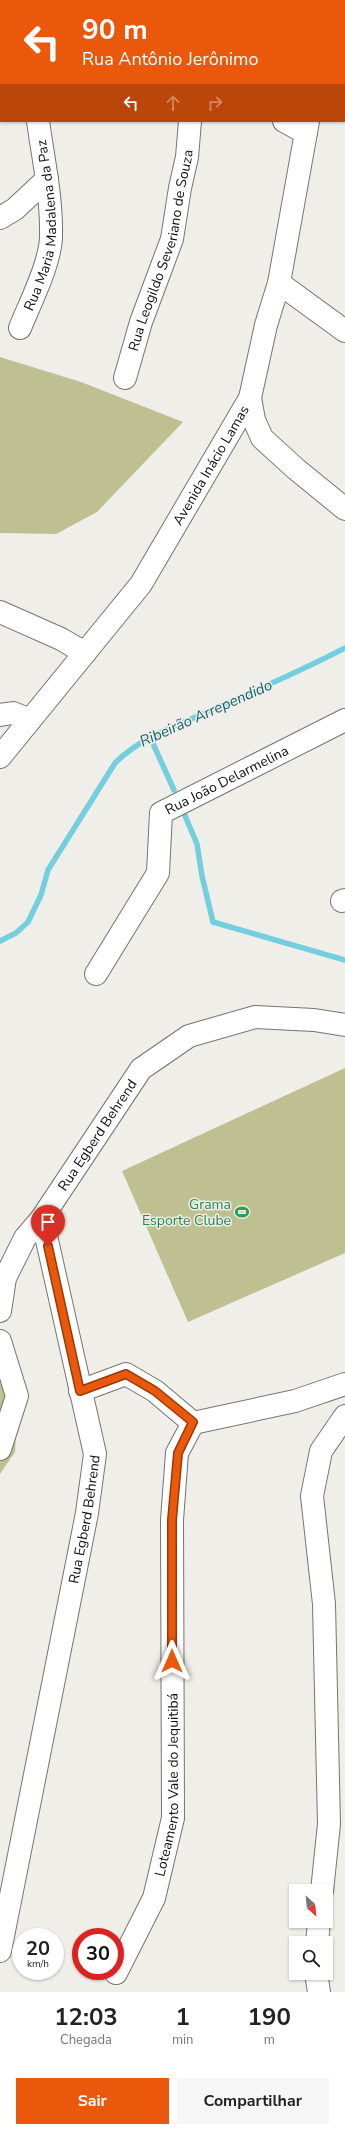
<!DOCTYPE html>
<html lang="pt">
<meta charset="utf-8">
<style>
body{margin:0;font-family:"Nunito Sans",sans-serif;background:#f6f6f6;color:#222;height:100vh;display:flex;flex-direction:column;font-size:15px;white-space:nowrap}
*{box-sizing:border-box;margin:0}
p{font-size:13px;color:#767676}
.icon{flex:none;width:22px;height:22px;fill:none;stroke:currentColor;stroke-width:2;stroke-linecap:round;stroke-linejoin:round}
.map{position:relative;height:1992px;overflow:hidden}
.details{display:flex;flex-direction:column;background:#fff;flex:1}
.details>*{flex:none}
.guide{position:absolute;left:0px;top:0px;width:345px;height:122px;box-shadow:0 1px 3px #0004;background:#ea580c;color:#fff;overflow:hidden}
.needle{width:26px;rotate:153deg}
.buttons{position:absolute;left:289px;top:1884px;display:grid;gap:8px}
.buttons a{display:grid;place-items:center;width:44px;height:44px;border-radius:0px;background:#fff;box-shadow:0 1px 3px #0004;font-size:20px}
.speed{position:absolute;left:12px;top:1928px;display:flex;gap:8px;font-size:20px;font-weight:700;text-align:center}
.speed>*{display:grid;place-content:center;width:52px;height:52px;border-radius:50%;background:#fff;box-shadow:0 1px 3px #0004;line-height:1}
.speed small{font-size:10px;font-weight:400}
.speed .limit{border:6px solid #d22;background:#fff;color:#111}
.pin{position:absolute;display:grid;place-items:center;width:34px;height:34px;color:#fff;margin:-41px -17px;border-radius:50% 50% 50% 0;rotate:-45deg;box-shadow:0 0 4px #0007}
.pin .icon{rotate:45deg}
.me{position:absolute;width:44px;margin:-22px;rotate:0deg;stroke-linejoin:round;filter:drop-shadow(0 0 3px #0008)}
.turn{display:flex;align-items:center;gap:14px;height:84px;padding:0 16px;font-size:18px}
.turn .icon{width:52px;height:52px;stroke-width:2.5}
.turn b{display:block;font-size:28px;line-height:34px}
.lanes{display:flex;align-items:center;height:38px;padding:0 16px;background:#0003;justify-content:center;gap:20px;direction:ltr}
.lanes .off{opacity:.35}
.eta{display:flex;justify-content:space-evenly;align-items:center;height:68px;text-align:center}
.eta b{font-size:24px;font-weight:700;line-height:28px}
.button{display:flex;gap:8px;margin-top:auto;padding:8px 16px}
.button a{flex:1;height:46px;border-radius:0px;background:#ea580c;color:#fff;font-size:16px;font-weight:700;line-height:46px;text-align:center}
.button a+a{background:#f6f6f6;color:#222}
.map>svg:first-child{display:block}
.green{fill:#bec091}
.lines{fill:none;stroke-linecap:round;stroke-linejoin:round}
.stream{stroke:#73cede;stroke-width:5.5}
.minor-casing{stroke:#75746f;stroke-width:24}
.major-casing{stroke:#75746f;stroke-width:24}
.minor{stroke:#fff;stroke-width:22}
.major{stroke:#fff;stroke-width:22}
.route-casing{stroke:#983908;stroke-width:10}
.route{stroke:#ea580c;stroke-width:7}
.labels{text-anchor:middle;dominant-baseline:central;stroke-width:3;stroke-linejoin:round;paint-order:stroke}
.street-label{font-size:14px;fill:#100f0e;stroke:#efeee8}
.leisure-label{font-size:14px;fill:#27864d;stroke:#efeee8;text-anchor:end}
.water-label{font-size:15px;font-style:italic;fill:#14616c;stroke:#efeee8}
</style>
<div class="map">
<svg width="345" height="1992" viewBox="0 0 345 1992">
<rect width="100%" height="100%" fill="#efeee8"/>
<g class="green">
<polygon points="0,357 81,382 183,422 97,512 56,534 0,533"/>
<polygon points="345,1068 345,1253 188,1322 122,1171"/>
<polygon points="0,1356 16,1433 15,1452 0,1474"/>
</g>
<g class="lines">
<g class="stream">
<polyline points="150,737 174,790"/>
<polyline points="183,811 197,844 202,876 213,922 345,960"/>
<path d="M0 941 16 933 28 922 41 895 48 870 115 763C141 737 176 726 210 711 255 691 301 671 345 648"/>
</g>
<defs>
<g id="minor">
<polyline points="139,0 139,1"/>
<polyline points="216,0 216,1"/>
<polyline points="44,1 45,0"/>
<polyline points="284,121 306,133"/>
<polyline points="0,218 15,209 47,179"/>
<polyline points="279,283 345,331"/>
<path id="s1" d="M20 328C30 303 51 262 51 236 52 198 43 158 38 121"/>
<path id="s2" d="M125 378 141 322 172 239 180 188 187 157 190 121"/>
<polyline points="0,612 61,639 85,653"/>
<polyline points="0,715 13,713 30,720"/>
<polyline points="342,901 345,900"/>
<path id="s3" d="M96 974 158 873 161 813 345 720"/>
<path id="s4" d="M0 1311 5 1278 25 1238 42 1218 141 1069 189 1036 255 1017 314 1020 345 1025"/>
<polyline points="0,1341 17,1396 0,1449"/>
<polyline points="80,1391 126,1374 155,1391 193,1423 295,1401 345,1384"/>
<polyline points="322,1891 329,1824 324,1604 312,1496 321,1451 345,1416"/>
<polyline points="317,1943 319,1921"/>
<path id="s5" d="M0 1951 87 1513 95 1454 42 1218"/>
<path id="s6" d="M116 1973 154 1898 173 1818 172 1520 177 1453 193 1423"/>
<polyline points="316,1973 319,1992"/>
</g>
<g id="major">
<polyline points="329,1 329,0"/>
<polyline points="250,398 254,420 262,438 296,469 345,509"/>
<path id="s7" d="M0 757 141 584 250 398 266 325 279 283 308 121"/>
</g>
</defs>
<use href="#minor" class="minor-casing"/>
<use href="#major" class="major-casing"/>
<use href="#minor" class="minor"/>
<use href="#major" class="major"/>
</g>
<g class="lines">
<defs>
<polyline id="route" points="48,1246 80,1391 126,1374 155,1391 193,1422 178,1453 172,1520 172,1661"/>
</defs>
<use href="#route" class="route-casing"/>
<use href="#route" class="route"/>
</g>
<defs>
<symbol id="stadium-bare" viewBox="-9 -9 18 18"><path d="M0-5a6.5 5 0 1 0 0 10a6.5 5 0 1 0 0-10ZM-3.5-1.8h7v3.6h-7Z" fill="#2e9e5b" stroke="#efeee8" stroke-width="2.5" paint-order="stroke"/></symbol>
</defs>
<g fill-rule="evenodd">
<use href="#stadium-bare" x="232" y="1202" width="20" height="20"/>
</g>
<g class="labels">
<g class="street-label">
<text stroke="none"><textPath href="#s1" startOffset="107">Rua Maria Madalena da Paz</textPath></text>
<text stroke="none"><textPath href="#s2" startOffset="133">Rua Leogildo Severiano de Souza</textPath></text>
<text stroke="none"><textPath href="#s7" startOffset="361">Avenida Inácio Lamas</textPath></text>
<text stroke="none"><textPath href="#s3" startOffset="252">Rua João Delarmelina</textPath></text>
<text stroke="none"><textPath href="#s4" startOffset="204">Rua Egberd Behrend</textPath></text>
<text stroke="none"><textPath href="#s5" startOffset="440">Rua Egberd Behrend</textPath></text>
<text stroke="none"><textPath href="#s6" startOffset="199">Loteamento Vale do Jequitibá</textPath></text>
</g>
<g class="leisure-label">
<text x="231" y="1204">Grama<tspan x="231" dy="16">Esporte Clube</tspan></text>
</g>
<g class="water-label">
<text transform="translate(206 713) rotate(-24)">Ribeirão Arrependido</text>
</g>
</g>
</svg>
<div class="buttons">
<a><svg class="needle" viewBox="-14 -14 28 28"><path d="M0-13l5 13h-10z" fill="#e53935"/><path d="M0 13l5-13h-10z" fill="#767676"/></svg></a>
<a><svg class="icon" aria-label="search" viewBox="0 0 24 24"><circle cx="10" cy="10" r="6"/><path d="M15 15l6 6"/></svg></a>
</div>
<div class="speed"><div>20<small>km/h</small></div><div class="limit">30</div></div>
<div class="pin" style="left:48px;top:1246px;background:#d93025"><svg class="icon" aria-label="arrive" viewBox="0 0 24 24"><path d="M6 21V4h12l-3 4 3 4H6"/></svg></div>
<svg class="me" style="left:172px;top:1661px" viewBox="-20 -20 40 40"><path d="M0-17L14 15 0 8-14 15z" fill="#ea580c" stroke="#fff" stroke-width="4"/></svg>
<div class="guide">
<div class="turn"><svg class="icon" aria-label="left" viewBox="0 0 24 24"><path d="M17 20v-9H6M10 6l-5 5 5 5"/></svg><div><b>90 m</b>Rua Antônio Jerônimo</div></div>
<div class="lanes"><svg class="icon" aria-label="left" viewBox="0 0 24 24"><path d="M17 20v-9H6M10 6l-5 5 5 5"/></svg><svg class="icon off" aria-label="ahead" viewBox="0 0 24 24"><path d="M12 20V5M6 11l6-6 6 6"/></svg><svg class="icon off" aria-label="right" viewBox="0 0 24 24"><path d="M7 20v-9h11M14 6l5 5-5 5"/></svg></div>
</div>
</div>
<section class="details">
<div class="eta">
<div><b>12:03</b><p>Chegada</p></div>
<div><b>1</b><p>min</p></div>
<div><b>190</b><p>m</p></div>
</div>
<div class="button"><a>Sair</a><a>Compartilhar</a></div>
</section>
